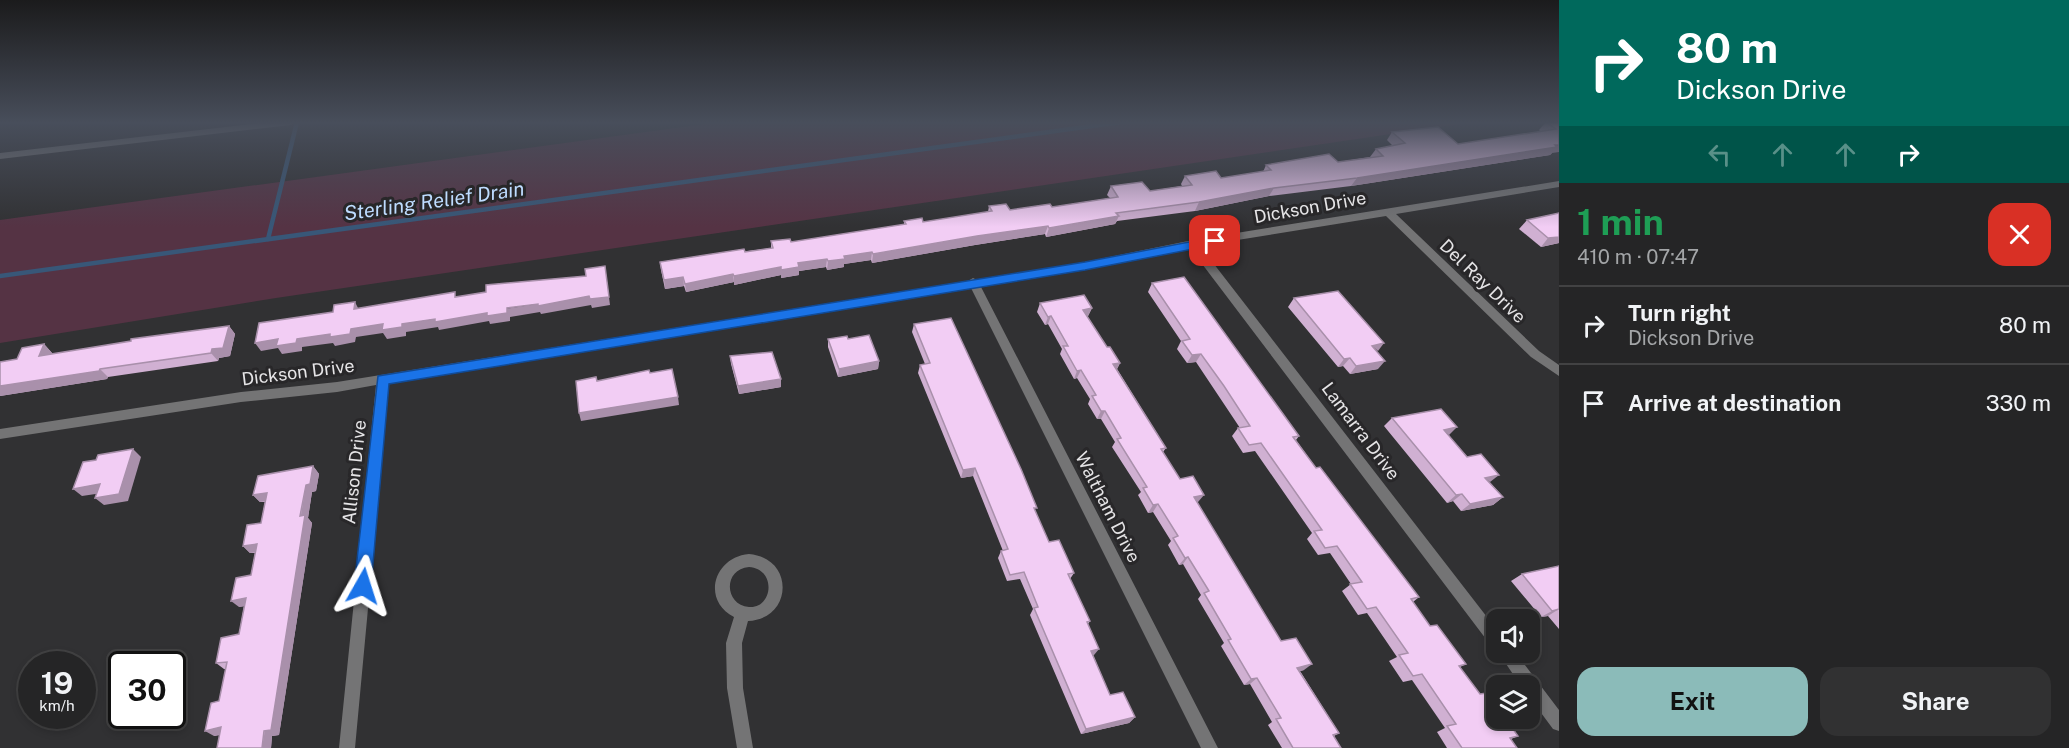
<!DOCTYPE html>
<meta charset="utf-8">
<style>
body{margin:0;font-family:"Public Sans",sans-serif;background:#313132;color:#f1f3f6;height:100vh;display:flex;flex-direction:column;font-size:22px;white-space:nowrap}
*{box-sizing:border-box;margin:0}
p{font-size:20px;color:#a3a5a7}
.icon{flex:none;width:33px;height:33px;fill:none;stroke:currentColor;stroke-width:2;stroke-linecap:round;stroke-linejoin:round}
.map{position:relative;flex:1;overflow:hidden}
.drawer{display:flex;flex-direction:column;background:#252526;width:510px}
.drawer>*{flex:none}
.guide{background:#00695c;color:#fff;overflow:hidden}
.buttons{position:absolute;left:1486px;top:609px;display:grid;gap:12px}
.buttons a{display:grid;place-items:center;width:54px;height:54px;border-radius:12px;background:#252526;box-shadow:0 3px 9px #0003,0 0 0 2px #424243;font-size:30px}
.speed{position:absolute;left:18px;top:651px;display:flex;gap:12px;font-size:30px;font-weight:700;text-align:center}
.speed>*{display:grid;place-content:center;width:78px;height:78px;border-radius:50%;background:#252526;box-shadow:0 3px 9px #0003,0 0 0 2px #424243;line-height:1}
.speed small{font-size:15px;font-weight:400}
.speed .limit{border:3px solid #111;border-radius:9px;background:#fff;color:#111}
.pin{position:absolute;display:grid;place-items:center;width:51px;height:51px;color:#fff;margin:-26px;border-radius:12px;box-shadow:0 3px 9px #0006}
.me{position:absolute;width:66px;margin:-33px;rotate:6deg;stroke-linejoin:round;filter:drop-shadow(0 0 4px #0008)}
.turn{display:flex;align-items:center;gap:21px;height:126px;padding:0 18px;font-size:27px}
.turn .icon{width:78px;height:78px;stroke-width:2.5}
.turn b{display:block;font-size:42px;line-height:51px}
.lanes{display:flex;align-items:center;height:57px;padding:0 18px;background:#0003;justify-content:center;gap:30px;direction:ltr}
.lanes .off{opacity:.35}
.round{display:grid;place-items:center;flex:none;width:63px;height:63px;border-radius:18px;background:#313132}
.summary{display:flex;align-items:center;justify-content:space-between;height:102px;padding:0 18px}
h1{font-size:36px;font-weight:700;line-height:45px;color:#1e9e55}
.primary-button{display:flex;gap:12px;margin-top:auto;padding:12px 18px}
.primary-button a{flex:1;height:69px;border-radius:18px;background:#8bbbb9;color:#111;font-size:24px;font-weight:700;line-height:69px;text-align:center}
.primary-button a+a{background:#313132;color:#f1f3f6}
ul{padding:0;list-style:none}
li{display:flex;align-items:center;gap:18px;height:78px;padding:0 18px;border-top:2px solid #424243}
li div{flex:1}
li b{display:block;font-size:22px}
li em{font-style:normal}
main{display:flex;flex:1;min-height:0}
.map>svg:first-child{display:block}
.green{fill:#534}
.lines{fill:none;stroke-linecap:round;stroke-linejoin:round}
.stream{stroke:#385778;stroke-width:4.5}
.minor{fill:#747475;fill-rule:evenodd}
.wall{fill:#d0b0d2}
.shaded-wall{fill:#a990ab}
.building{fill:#f2cdf4;stroke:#a990ab;stroke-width:1.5}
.route{fill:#1a73e8;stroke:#114b97;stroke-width:1.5}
.labels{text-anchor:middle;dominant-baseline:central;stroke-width:6;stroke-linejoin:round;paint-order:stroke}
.street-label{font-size:18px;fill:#e5e4e6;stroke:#282729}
.water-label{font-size:20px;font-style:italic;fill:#bedcff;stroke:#282729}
</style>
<main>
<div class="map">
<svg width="1559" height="748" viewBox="0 0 1559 748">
<rect width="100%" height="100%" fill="#313133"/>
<polygon class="green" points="719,122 1473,122 276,298 0,343 0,220"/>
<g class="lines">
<g class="stream">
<polyline points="268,239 297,122"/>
<polyline points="0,276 1121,122"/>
</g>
<g class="minor">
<polygon points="268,122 296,122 291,125 0,159 0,153"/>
<polygon points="1559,181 1559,187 1396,214 1539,351 1559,365 1559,376 1531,357 1386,216 1200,246 1497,630 1497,649 1492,647 1190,248 1085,270 981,287 1218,748 1201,748 971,288 389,383 355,748 339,748 376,385 337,392 241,402 0,439 0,429 241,392 337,382 968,281 973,278 977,280 1085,262 1193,240"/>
<path d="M749 554C795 558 793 619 748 621L742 643 743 688 753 748H737L727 688 726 643 734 617C701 600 714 557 749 554ZM749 567C777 569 773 609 749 607 724 605 723 569 749 567Z"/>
<polygon points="1498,652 1515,652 1559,710 1559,731 1553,729 1530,698 1530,686 1521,686"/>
</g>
</g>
<g class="wall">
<polygon points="1546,122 1559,122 1552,153 1550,155 1351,186 1269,196 1195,211 1117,221 1115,224 1062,234 1046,237 1045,234 975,245 872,263 871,260 844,264 844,267 827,270 826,267 799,271 799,275 781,278 781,275 734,285 734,282 686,292 684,286 665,289 661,270 660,262 771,248 771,241 791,242 904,225 904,221 923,222 988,212 989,206 1010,210 1052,207 1110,198 1107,195 1111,186 1150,191 1182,186 1181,184 1185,176 1221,178 1263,172 1266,165 1338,162 1370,157 1376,149 1393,146 1387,140 1392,132 1458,144 1541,132 1539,130"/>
<polygon points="1559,213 1559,243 1541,247 1519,229 1527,220"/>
<polygon points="1152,283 1299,436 1296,440 1316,468 1419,597 1413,602 1430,626 1466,664 1460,667 1480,694 1518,736 1511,739 1517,748 1447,748 1437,732 1445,728 1412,680 1403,682 1389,661 1397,657 1367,613 1358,615 1342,591 1351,584 1330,553 1318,555 1307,539 1312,533 1255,451 1243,453 1232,436 1238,428 1240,428 1196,362 1187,363 1177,349 1181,341 1148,292"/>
<polygon points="1294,298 1377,351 1378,369 1350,374 1343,366 1338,367 1288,307"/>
<polygon points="1040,303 1092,308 1088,316 1087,316 1107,347 1120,363 1117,369 1166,448 1163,452 1180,479 1198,502 1197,502 1281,641 1304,670 1300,671 1339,733 1334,736 1341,748 1282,748 1268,725 1272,722 1250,684 1244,685 1221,646 1224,643 1198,599 1201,595 1183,564 1179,565 1168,545 1171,541 1153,512 1148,513 1138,495 1141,492 1112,447 1115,442 1101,419 1097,419 1088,404 1090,399 1077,378 1074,379 1060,354 1062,349 1048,324 1045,325 1037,312"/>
<polygon points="914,324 1035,512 1049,542 1074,573 1070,579 1090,621 1088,624 1094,655 1093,655 1110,695 1135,717 1129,723 1081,734 1030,615 1033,609 1020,579 1007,581 998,558 1001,551 1003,551 973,476 961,478 918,373 920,365 925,364 912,332"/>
<polygon points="229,326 235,334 230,356 219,358 218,361 108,377 107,379 0,396 0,362 17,359 44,344 52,353 52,354"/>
<polygon points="828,339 848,339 879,361 878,369 838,377 828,347"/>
<polygon points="730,356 781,379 781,387 739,394 731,364"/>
<polygon points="1392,418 1448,435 1503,497 1493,505 1461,511 1453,501 1447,503 1384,426"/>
<polygon points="313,466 319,474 316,491 312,492 308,518 312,523 279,735 272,736 271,748 217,748 220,735 214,736 219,701 226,669 224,669 216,663 239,634 244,606 239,607 251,575 255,553 250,553 243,546 261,523 265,502 260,502 253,495"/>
<polygon points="1559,566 1559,629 1548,616 1541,617 1511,581 1522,574"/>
</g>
<g class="shaded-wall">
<polygon points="1559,145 1559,152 1552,153 1550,155 1351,186 1357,178"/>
<polygon points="1274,188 1269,196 1195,211 1199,202"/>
<polygon points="1119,216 1115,224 1046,237 1049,228"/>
<polygon points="1048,226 1045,234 975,245 872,263 873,254 977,236"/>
<polygon points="1559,237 1559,243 1541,247 1548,238"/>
<polygon points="872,252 871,260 844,264 844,267 827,270 828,261 844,256"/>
<polygon points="827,259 826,267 799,271 799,275 781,278 781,270 798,263"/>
<polygon points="605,266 610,305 592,308 591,305 541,314 540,312 510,317 510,321 490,324 489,321 439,330 438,327 406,332 406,336 387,339 383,333 356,337 355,342 335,346 333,343 302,347 302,351 282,354 278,348 261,351 255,343 278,339 297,339 351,329 383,324 402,324 538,304"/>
<polygon points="781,267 781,275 734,285 734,276"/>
<polygon points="733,274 734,282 686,292 685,284"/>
<polygon points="683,277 684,286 665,289 664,280"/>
<polygon points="355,302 359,310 354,309"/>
<polygon points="1092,308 1088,316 1079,318 1083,310"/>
<polygon points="1051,316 1048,324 1045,325 1048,317"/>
<polygon points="229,326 235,334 230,356 219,358 218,361 211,353 212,349"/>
<polygon points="1384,343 1378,351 1372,346"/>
<polygon points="44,344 52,353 47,364 39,356"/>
<polygon points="1201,354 1196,362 1187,363 1192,355"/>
<polygon points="1350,358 1343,366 1338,367 1344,359"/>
<polygon points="879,361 878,369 838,377 839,369"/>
<polygon points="1385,361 1378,369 1350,374 1356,366"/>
<polygon points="1120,363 1116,371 1113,364"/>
<polygon points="100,369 108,377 107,379 0,396 0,386"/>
<polygon points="1081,370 1077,378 1074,379 1077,371"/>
<polygon points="781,379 781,387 739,394 738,386"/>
<polygon points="678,397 679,405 581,421 579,413"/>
<polygon points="1101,411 1105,411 1101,419 1097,419"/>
<polygon points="1457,427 1449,435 1444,430"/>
<polygon points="133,449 141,457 128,501 104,505 95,498"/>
<polygon points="313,466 319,474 316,491 312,492 308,518 312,523 279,735 272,736 271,748 262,748 306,485"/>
<polygon points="975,468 973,476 961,478 963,470"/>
<polygon points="1499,475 1490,482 1485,478"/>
<polygon points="100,484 109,492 82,496 73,489"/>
<polygon points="267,493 273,500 260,502 253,495"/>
<polygon points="1462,494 1453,501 1447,503 1456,495"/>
<polygon points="1204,495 1198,502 1189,504 1194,497"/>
<polygon points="1503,497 1493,505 1461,511 1470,504"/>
<polygon points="1158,504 1153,512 1148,513 1153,505"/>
<polygon points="257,544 264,551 250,553 243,546"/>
<polygon points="1188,557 1183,564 1179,565 1185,558"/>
<polygon points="246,598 253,605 239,607 231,601"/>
<polygon points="1559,609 1548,616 1541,617 1552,611"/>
<polygon points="1099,649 1094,655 1086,657 1091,651"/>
<polygon points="1312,664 1304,670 1290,674 1297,668"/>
<polygon points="1257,678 1250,684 1244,685 1251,679"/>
<polygon points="1135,717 1129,723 1081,734 1086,729"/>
<polygon points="221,727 230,732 214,736 205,731"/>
</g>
<g class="building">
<polygon points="1546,122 1559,122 1559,145 1555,145 1557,147 1357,178 1274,188 1199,202 1116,213 1119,216 1049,228 1048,226 977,236 873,254 872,252 844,256 845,259 828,261 827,259 798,263 799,267 781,270 781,267 734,276 733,274 685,284 683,277 664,280 660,262 744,249 745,252 773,248 771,241 790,239 791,242 906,224 904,221 922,218 923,222 992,211 989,206 1006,204 1010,210 1050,204 1052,207 1118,197 1111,186 1142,182 1150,191 1192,185 1185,176 1216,171 1221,178 1271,170 1266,165 1329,154 1338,162 1383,156 1376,149 1405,143 1392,132 1438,127 1458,144 1556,129"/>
<polygon points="1559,213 1559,237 1548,238 1527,220"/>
<polygon points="605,266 609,297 590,299 589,296 538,306 538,304 507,308 507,313 487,316 487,313 435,322 435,319 402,324 402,327 382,330 383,324 351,329 350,334 330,337 330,334 297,339 296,343 276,346 278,339 255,343 259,323 333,312 334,305 355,302 354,309 455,292 455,297 486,292 486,285 586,276 585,269"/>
<polygon points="1184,277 1299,436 1293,437 1316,468 1320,467 1419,597 1411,599 1430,626 1437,625 1466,664 1459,666 1480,694 1487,693 1497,707 1497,718 1505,718 1518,736 1510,738 1517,748 1462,748 1447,726 1456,724 1422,674 1413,676 1399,655 1408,653 1376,607 1367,609 1350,584 1362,582 1337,546 1325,548 1314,531 1322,530 1261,443 1249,445 1238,428 1250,426 1224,386 1201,354 1192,355 1182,341 1190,339 1152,283"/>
<polygon points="1338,291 1384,343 1372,346 1385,361 1356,366 1350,358 1344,359 1294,298"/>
<polygon points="1084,295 1092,308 1083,310 1107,347 1110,347 1120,363 1113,364 1166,448 1161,449 1180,479 1193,476 1204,495 1194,497 1281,641 1296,638 1312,664 1297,668 1339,733 1333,735 1341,748 1293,748 1276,719 1281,718 1257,678 1251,679 1228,640 1231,639 1204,593 1209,591 1188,557 1185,558 1173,538 1178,536 1158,504 1153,505 1143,488 1147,487 1117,439 1121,438 1105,411 1101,411 1092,396 1096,395 1081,370 1077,371 1063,346 1068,346 1051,316 1048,317 1040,303"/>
<polygon points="951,318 1021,469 1037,508 1034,508 1049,542 1059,540 1074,573 1068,574 1090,621 1087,622 1099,649 1091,651 1110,695 1123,692 1135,717 1086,729 1034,608 1038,607 1024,572 1010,575 1001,551 1008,549 975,468 963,470 920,365 930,363 914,324"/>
<polygon points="229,326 223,348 212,349 211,353 100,369 99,371 0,386 0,362 17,359 22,348 44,344 39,356 131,341 131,339"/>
<polygon points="869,335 879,361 839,369 828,339 847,336 848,339"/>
<polygon points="772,352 781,379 738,386 730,356"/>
<polygon points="672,369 678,397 579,413 576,381 596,377 597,381 649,370 650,373"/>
<polygon points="1441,409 1457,427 1444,430 1467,457 1481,454 1499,475 1485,478 1503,497 1470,504 1462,494 1456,495 1392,418"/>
<polygon points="133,449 119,494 95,498 100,484 73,489 83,462 96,460 98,455"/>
<polygon points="313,466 310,484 306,485 300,516 305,515 271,730 264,731 262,748 217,748 221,727 205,731 211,703 219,701 227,662 216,663 221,638 239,634 246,598 231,601 236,578 251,575 257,544 243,546 247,525 261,523 267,493 253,495 258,476"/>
<polygon points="1559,566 1559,609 1552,611 1522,574"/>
</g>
<linearGradient id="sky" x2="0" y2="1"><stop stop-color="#1b1b1c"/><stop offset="0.54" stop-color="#484e5b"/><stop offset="1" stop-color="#484e5b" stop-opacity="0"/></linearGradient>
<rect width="1559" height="227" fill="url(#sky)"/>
<polygon class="route" points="1215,237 1219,238 1219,244 1085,270 389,384 371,586 368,591 363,593 357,591 354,586 378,376 1085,262"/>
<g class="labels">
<g class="street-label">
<text transform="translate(1310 207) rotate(-10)">Dickson Drive</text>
<text transform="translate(1483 281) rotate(44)">Del Ray Drive</text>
<text transform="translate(298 372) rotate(-7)">Dickson Drive</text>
<text transform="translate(1361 431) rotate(53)">Lamarra Drive</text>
<text transform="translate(354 472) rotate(-84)">Allison Drive</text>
<text transform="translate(1108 507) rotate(63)">Waltham Drive</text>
</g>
<g class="water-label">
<text transform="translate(434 201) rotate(-8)">Sterling Relief Drain</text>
</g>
</g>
</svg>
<div class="buttons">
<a><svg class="icon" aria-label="sound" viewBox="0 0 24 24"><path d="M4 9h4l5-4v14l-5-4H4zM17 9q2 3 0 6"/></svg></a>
<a><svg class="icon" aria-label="layers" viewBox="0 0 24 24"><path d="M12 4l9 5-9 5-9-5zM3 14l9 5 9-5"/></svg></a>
</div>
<div class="speed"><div>19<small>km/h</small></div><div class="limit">30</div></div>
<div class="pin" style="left:1215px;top:241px;background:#d93025"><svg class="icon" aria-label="arrive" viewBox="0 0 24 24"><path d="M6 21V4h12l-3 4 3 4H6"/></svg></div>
<svg class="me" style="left:363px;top:586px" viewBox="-20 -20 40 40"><path d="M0-17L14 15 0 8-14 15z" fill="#1a73e8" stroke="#fff" stroke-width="4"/></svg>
</div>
<section class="drawer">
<div class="guide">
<div class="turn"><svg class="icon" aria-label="right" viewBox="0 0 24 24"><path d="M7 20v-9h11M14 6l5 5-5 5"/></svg><div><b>80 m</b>Dickson Drive</div></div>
<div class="lanes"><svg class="icon off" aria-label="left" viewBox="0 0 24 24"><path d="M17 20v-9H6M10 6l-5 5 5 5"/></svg><svg class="icon off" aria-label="ahead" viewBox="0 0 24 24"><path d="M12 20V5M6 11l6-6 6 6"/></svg><svg class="icon off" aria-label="ahead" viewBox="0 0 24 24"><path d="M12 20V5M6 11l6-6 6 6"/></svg><svg class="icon" aria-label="right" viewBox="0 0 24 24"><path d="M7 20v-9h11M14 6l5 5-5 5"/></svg></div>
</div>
<div class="summary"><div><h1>1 min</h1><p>410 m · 07:47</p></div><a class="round" style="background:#d93025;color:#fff"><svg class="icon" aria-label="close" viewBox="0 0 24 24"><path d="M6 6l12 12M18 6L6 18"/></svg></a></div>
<ul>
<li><svg class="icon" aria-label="right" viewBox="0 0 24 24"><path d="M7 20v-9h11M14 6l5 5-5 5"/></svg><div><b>Turn right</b><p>Dickson Drive</p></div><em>80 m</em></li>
<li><svg class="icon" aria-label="arrive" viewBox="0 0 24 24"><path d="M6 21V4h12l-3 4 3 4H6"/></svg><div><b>Arrive at destination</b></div><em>330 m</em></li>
</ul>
<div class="primary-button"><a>Exit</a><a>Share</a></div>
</section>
</main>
